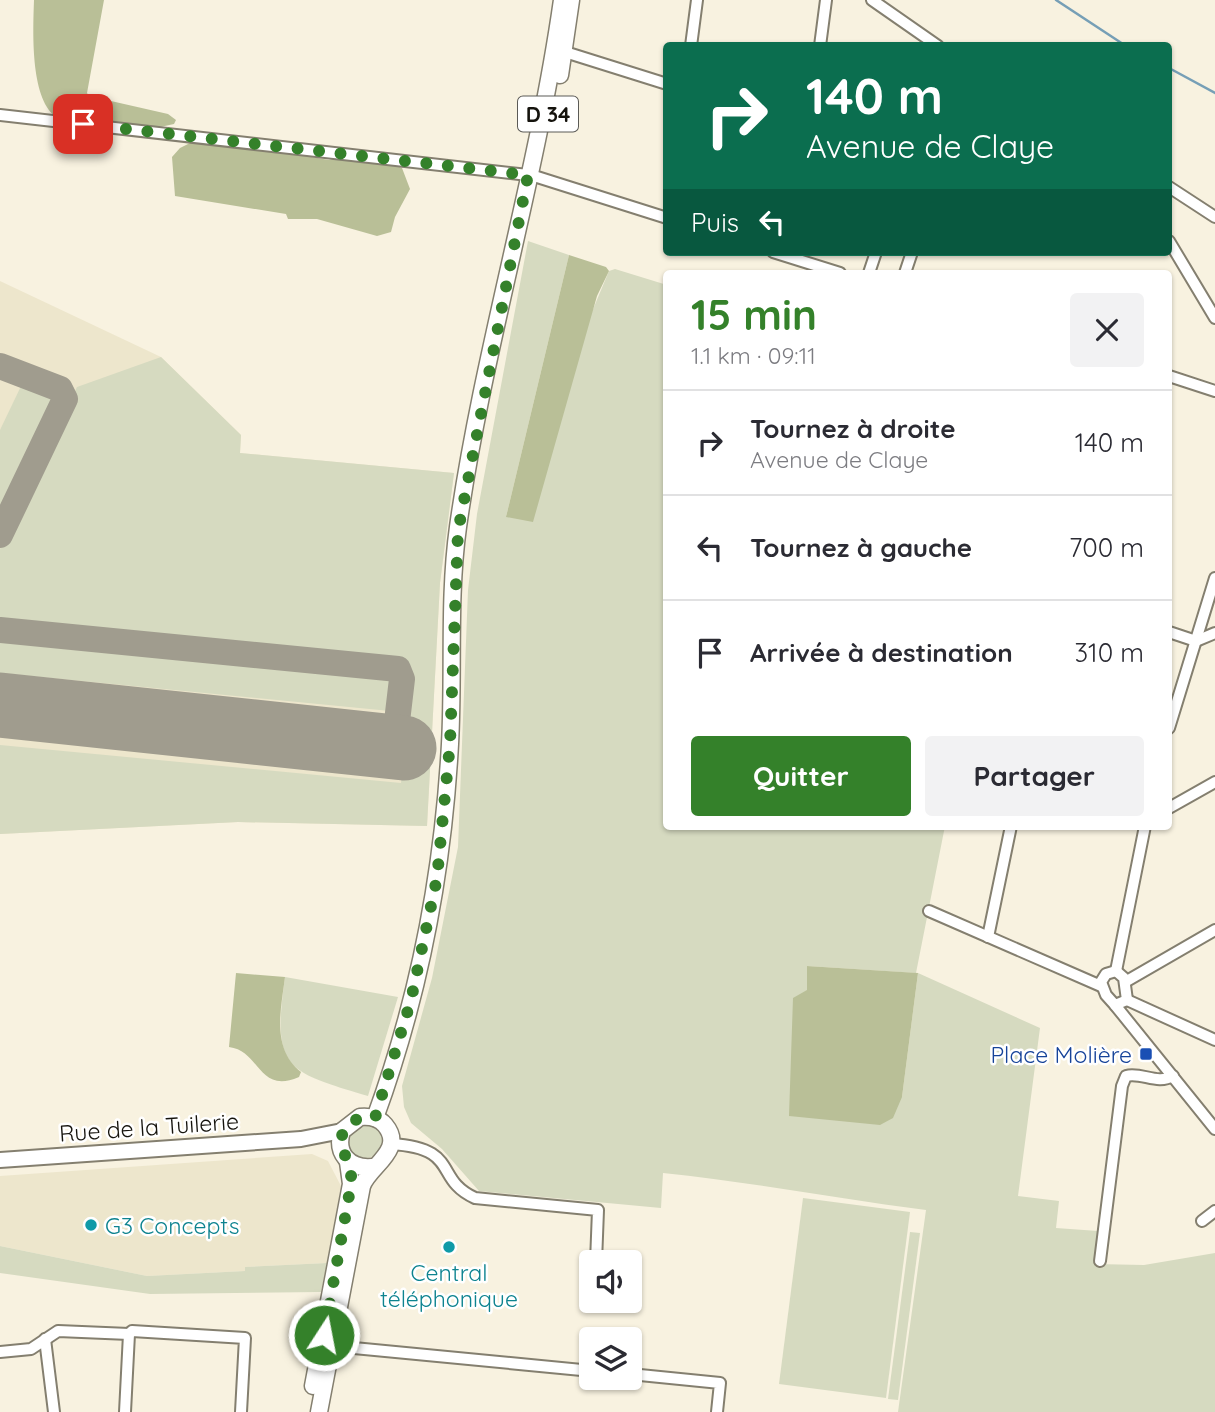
<!DOCTYPE html>
<html lang="fr">
<meta charset="utf-8">
<style>
body{margin:0;font-family:Quicksand,sans-serif;background:#f2f2f3;color:#2b2b33;height:100vh;display:flex;flex-direction:column;font-size:26px;white-space:nowrap}
*{box-sizing:border-box;margin:0}
p{font-size:23px;color:#7c7c81}
.icon{flex:none;width:38px;height:38px;fill:none;stroke:currentColor;stroke-width:2;stroke-linecap:round;stroke-linejoin:round}
.map{position:relative;flex:1;overflow:hidden}
.panel{position:absolute;left:663px;top:270px;width:509px;height:560px;display:flex;flex-direction:column;background:#fff;border-radius:7px;box-shadow:0 2px 5px #0004}
.panel>*{flex:none}
.guide{position:absolute;left:663px;top:42px;width:509px;height:214px;border-radius:7px;box-shadow:0 2px 5px #0004;background:#0b6e4f;color:#fff;overflow:hidden}
.fabs{position:absolute;left:579px;top:1250px;display:grid;gap:14px}
.fabs a{display:grid;place-items:center;width:63px;height:63px;border-radius:7px;background:#fff;box-shadow:0 2px 5px #0004;font-size:35px}
.pin{position:absolute;display:grid;place-items:center;width:60px;height:60px;color:#fff;margin:-30px;border-radius:14px;box-shadow:0 4px 10px #0006}
.me{position:absolute;width:77px;margin:-38px;rotate:11deg;stroke-linejoin:round;filter:drop-shadow(0 0 5px #0008)}
.turn{display:flex;align-items:center;gap:24px;height:147px;padding:0 28px;font-size:32px}
.turn .icon{width:91px;height:91px;stroke-width:2.5}
.turn b{display:block;font-size:49px;line-height:60px}
.then{display:flex;align-items:center;height:66px;padding:0 28px;background:#0003;gap:14px;font-size:26px}
.round{display:grid;place-items:center;flex:none;width:74px;height:74px;border-radius:7px;background:#f2f2f3}
.headline{display:flex;align-items:center;justify-content:space-between;height:119px;padding:0 28px}
h1{font-size:42px;font-weight:800;line-height:52px;color:#34812a}
.button{display:flex;gap:14px;margin-top:auto;padding:14px 28px}
.button a{flex:1;height:80px;border-radius:7px;background:#34812a;color:#fff;font-size:28px;font-weight:800;line-height:80px;text-align:center}
.button a+a{background:#f2f2f3;color:#2b2b33}
ul{padding:0;list-style:none}
li{display:flex;align-items:center;gap:21px;height:105px;padding:0 28px;border-top:2px solid #e1e1e2}
li div{flex:1}
li b{display:block;font-size:26px}
li em{font-style:normal}
.map>svg:first-child{display:block}
.built{fill:#ede6cc}
.green{fill:#d6dac0}
.forest{fill:#b9bf97}
.lines{fill:none;stroke-linecap:round;stroke-linejoin:round}
.stream{stroke:#769fb6;stroke-width:2.5}
.taxiway{stroke:#a09c8e;stroke-width:26}
.runway{stroke:#a09c8e;stroke-width:65}
.street-casing{stroke:#847f6f;stroke-width:14}
.secondary-casing{stroke:#847f6f;stroke-width:18}
.primary-casing{stroke:#847f6f;stroke-width:19}
.street{stroke:#fff;stroke-width:10}
.secondary{stroke:#fff;stroke-width:14}
.primary{stroke:#fff;stroke-width:16}
.route{stroke:#34812a;stroke-width:12;stroke-dasharray:0 21.6}
.transit-dot{fill:#1a4fb4;stroke:#fff;stroke-width:2.5}
.culture-dot{fill:#0f9aa8;stroke:#fff;stroke-width:2.5}
.labels{text-anchor:middle;dominant-baseline:central;stroke-width:5;stroke-linejoin:round;paint-order:stroke}
.shield{fill:#fff;stroke:#5b5a56;stroke-width:2}
.shield-label{font-size:21px;font-weight:bold;fill:#15130d}
.transit-label{font-size:23px;fill:#164399;stroke:#fff;text-anchor:end}
.street-label{font-size:23px;fill:#15130d;stroke:#fff}
.culture-label{font-size:23px;fill:#0d838f;stroke:#fff;text-anchor:start}
</style>
<div class="map">
<svg width="1215" height="1412" viewBox="0 0 1215 1412">
<rect width="100%" height="100%" fill="#f8f2e0"/>
<g class="built">
<polygon points="0,281 161,357 241,435 240,453 454,473 440,583 427,826 238,822 0,834"/>
<polygon points="312,1154 328,1161 341,1186 327,1263 245,1267 245,1271 147,1276 0,1246 0,1176"/>
</g>
<g class="green">
<path d="M528 241 569 255 506 517 609 271 615 269 667 285V826H945L916 973 807 966 902 1097 918 973 1040 1028 1018 1196 1059 1201 1056 1228 1098 1231 1095 1264 1144 1265 1215 1253V1412H898L926 1210C838 1199 751 1182 663 1173L661 1208 479 1191 442 1149 411 1123 404 1107 402 1086 432 978 458 847 468 590 477 514Z"/>
<polygon points="161,357 241,435 240,453 454,473 440,583 427,826 238,822 0,834 0,745 401,783 410,676 409,668 394,659 0,624 0,549 77,387"/>
<polygon points="23,382 56,397 0,517 0,430"/>
<polygon points="0,638 393,676 390,711 0,673"/>
<path d="M285 977 398 997 368 1096C285 1071 272 1069 285 977Z"/>
<circle cx="365" cy="1141" r="17"/>
<polygon points="803,1198 910,1212 886,1398 779,1384"/>
<polygon points="910,1232 920,1233 898,1400 888,1399"/>
<polygon points="0,1246 147,1276 245,1271 245,1267 327,1263 321,1292 150,1294 0,1273"/>
</g>
<g class="forest">
<path d="M34 0H104L87 93 89 96 168 114 176 120 174 124 160 127 55 116C30 97 33 30 34 0Z"/>
<polygon points="200,138 329,160 355,154 377,157 402,168 410,189 395,217 391,232 377,236 317,219 288,219 286,214 175,196 172,157 180,148"/>
<polygon points="569,255 606,267 609,271 597,296 533,522 506,517"/>
<polygon points="807,966 918,973 902,1097 893,1118 880,1125 789,1116 793,998 807,990"/>
<path d="M236 973 285 977C281 1009 271 1049 301 1072L299 1077C258 1095 261 1051 229 1047Z"/>
</g>
<g class="lines">
<g class="stream">
<polyline points="1056,0 1126,46"/>
<polyline points="1169,68 1215,93"/>
</g>
<g class="taxiway">
<polyline points="0,366 60,389 65,399 0,535"/>
<polyline points="0,630 398,669 402,679 394,747"/>
</g>
<polyline class="runway" points="0,705 404,748"/>
<defs>
<g id="street">
<polyline points="872,0 938,46"/>
<polyline points="691,46 697,0"/>
<polyline points="820,46 826,0"/>
<polyline points="565,52 667,84"/>
<polyline points="0,115 528,175"/>
<polyline points="534,176 667,218"/>
<polyline points="1169,187 1215,217"/>
<polyline points="1169,241 1215,318"/>
<polyline points="773,252 840,273"/>
<polyline points="869,273 876,252"/>
<polyline points="905,273 912,252"/>
<polyline points="1169,376 1215,391"/>
<polyline points="1169,632 1196,641 1215,633"/>
<polyline points="1169,728 1215,578"/>
<polyline points="1169,808 1215,782"/>
<polyline points="929,911 1101,986"/>
<polyline points="988,937 1011,826"/>
<polyline points="1116,971 1145,826"/>
<polygon points="1116,971 1124,978 1127,1000 1115,1005 1106,995 1101,982 1106,974"/>
<polyline points="1125,982 1215,930"/>
<polyline points="1127,1000 1215,1040"/>
<polyline points="1115,1005 1215,1129"/>
<path d="M391 1144C461 1148 433 1179 475 1198L598 1210 596 1262"/>
<polyline points="1202,1221 1215,1211"/>
<path d="M1100 1261 1122 1086 1126 1076C1142 1072 1157 1085 1173 1076"/>
<polyline points="45,1339 54,1412"/>
<polyline points="333,1346 592,1371"/>
<polyline points="0,1352 31,1349 58,1331 129,1334 132,1331 245,1338 241,1412"/>
<polyline points="630,1374 720,1383 717,1412"/>
<polyline points="125,1412 129,1334"/>
</g>
<polyline id="secondary" points="0,1160 301,1139 342,1131"/>
<g id="primary">
<polyline points="560,75 571,0"/>
<path d="M375 1118C419 998 443 872 450 744 454 672 448 599 458 527 483 350 537 177 562 0"/>
<polyline points="313,1386 351,1184 348,1162"/>
<path d="M319 1412 362 1186C369 1166 406 1150 385 1125 379 1118 369 1116 360 1117L342 1131C335 1153 349 1169 372 1167"/>
</g>
</defs>
<use href="#street" class="street-casing"/>
<use href="#secondary" class="secondary-casing"/>
<use href="#primary" class="primary-casing"/>
<use href="#street" class="street"/>
<use href="#secondary" class="secondary"/>
<use href="#primary" class="primary"/>
</g>
<g class="lines">
<polyline class="route" points="83,124 528,175 458,531 450,744 437,878 411,1000 375,1118 353,1120 340,1138 352,1179 324,1335"/>
</g>
<rect class="transit-dot" x="1139" y="1047" width="14" height="14" rx="3.5"/>
<g class="culture-dot">
<circle cx="91" cy="1225" r="7"/>
<circle cx="449" cy="1247" r="7"/>
</g>
<g class="labels">
<rect class="shield" x="518" y="96.5" width="60" height="35" rx="5"/>
<g class="shield-label">
<text x="548" y="114">D 34</text>
</g>
<g class="transit-label">
<text x="1132" y="1054">Place Molière</text>
</g>
<g class="street-label">
<text transform="translate(149 1127) rotate(-4)">Rue de la Tuilerie</text>
</g>
<g class="culture-label">
<text x="105" y="1225">G3 Concepts</text>
<text x="449" y="1272" text-anchor="middle">Central<tspan x="449" dy="26">téléphonique</tspan></text>
</g>
</g>
</svg>
<div class="fabs">
<a><svg class="icon" aria-label="sound" viewBox="0 0 24 24"><path d="M4 9h4l5-4v14l-5-4H4zM17 9q2 3 0 6"/></svg></a>
<a><svg class="icon" aria-label="layers" viewBox="0 0 24 24"><path d="M12 4l9 5-9 5-9-5zM3 14l9 5 9-5"/></svg></a>
</div>
<div class="pin" style="left:83px;top:124px;background:#d93025"><svg class="icon" aria-label="arrive" viewBox="0 0 24 24"><path d="M6 21V4h12l-3 4 3 4H6"/></svg></div>
<svg class="me" style="left:324px;top:1335px" viewBox="-20 -20 40 40"><circle r="17" fill="#34812a" stroke="#fff" stroke-width="3"/><path d="M0-11L8 9 0 5-8 9z" fill="#fff"/></svg>
<div class="guide">
<div class="turn"><svg class="icon" aria-label="right" viewBox="0 0 24 24"><path d="M7 20v-9h11M14 6l5 5-5 5"/></svg><div><b>140 m</b>Avenue de Claye</div></div>
<div class="then">Puis<svg class="icon" aria-label="left" viewBox="0 0 24 24"><path d="M17 20v-9H6M10 6l-5 5 5 5"/></svg></div>
</div>
<section class="panel">
<div class="headline"><div><h1>15 min</h1><p>1.1 km · 09:11</p></div><a class="round"><svg class="icon" aria-label="close" viewBox="0 0 24 24"><path d="M6 6l12 12M18 6L6 18"/></svg></a></div>
<ul>
<li><svg class="icon" aria-label="right" viewBox="0 0 24 24"><path d="M7 20v-9h11M14 6l5 5-5 5"/></svg><div><b>Tournez à droite</b><p>Avenue de Claye</p></div><em>140 m</em></li>
<li><svg class="icon" aria-label="left" viewBox="0 0 24 24"><path d="M17 20v-9H6M10 6l-5 5 5 5"/></svg><div><b>Tournez à gauche</b></div><em>700 m</em></li>
<li><svg class="icon" aria-label="arrive" viewBox="0 0 24 24"><path d="M6 21V4h12l-3 4 3 4H6"/></svg><div><b>Arrivée à destination</b></div><em>310 m</em></li>
</ul>
<div class="button"><a>Quitter</a><a>Partager</a></div>
</section>
</div>
